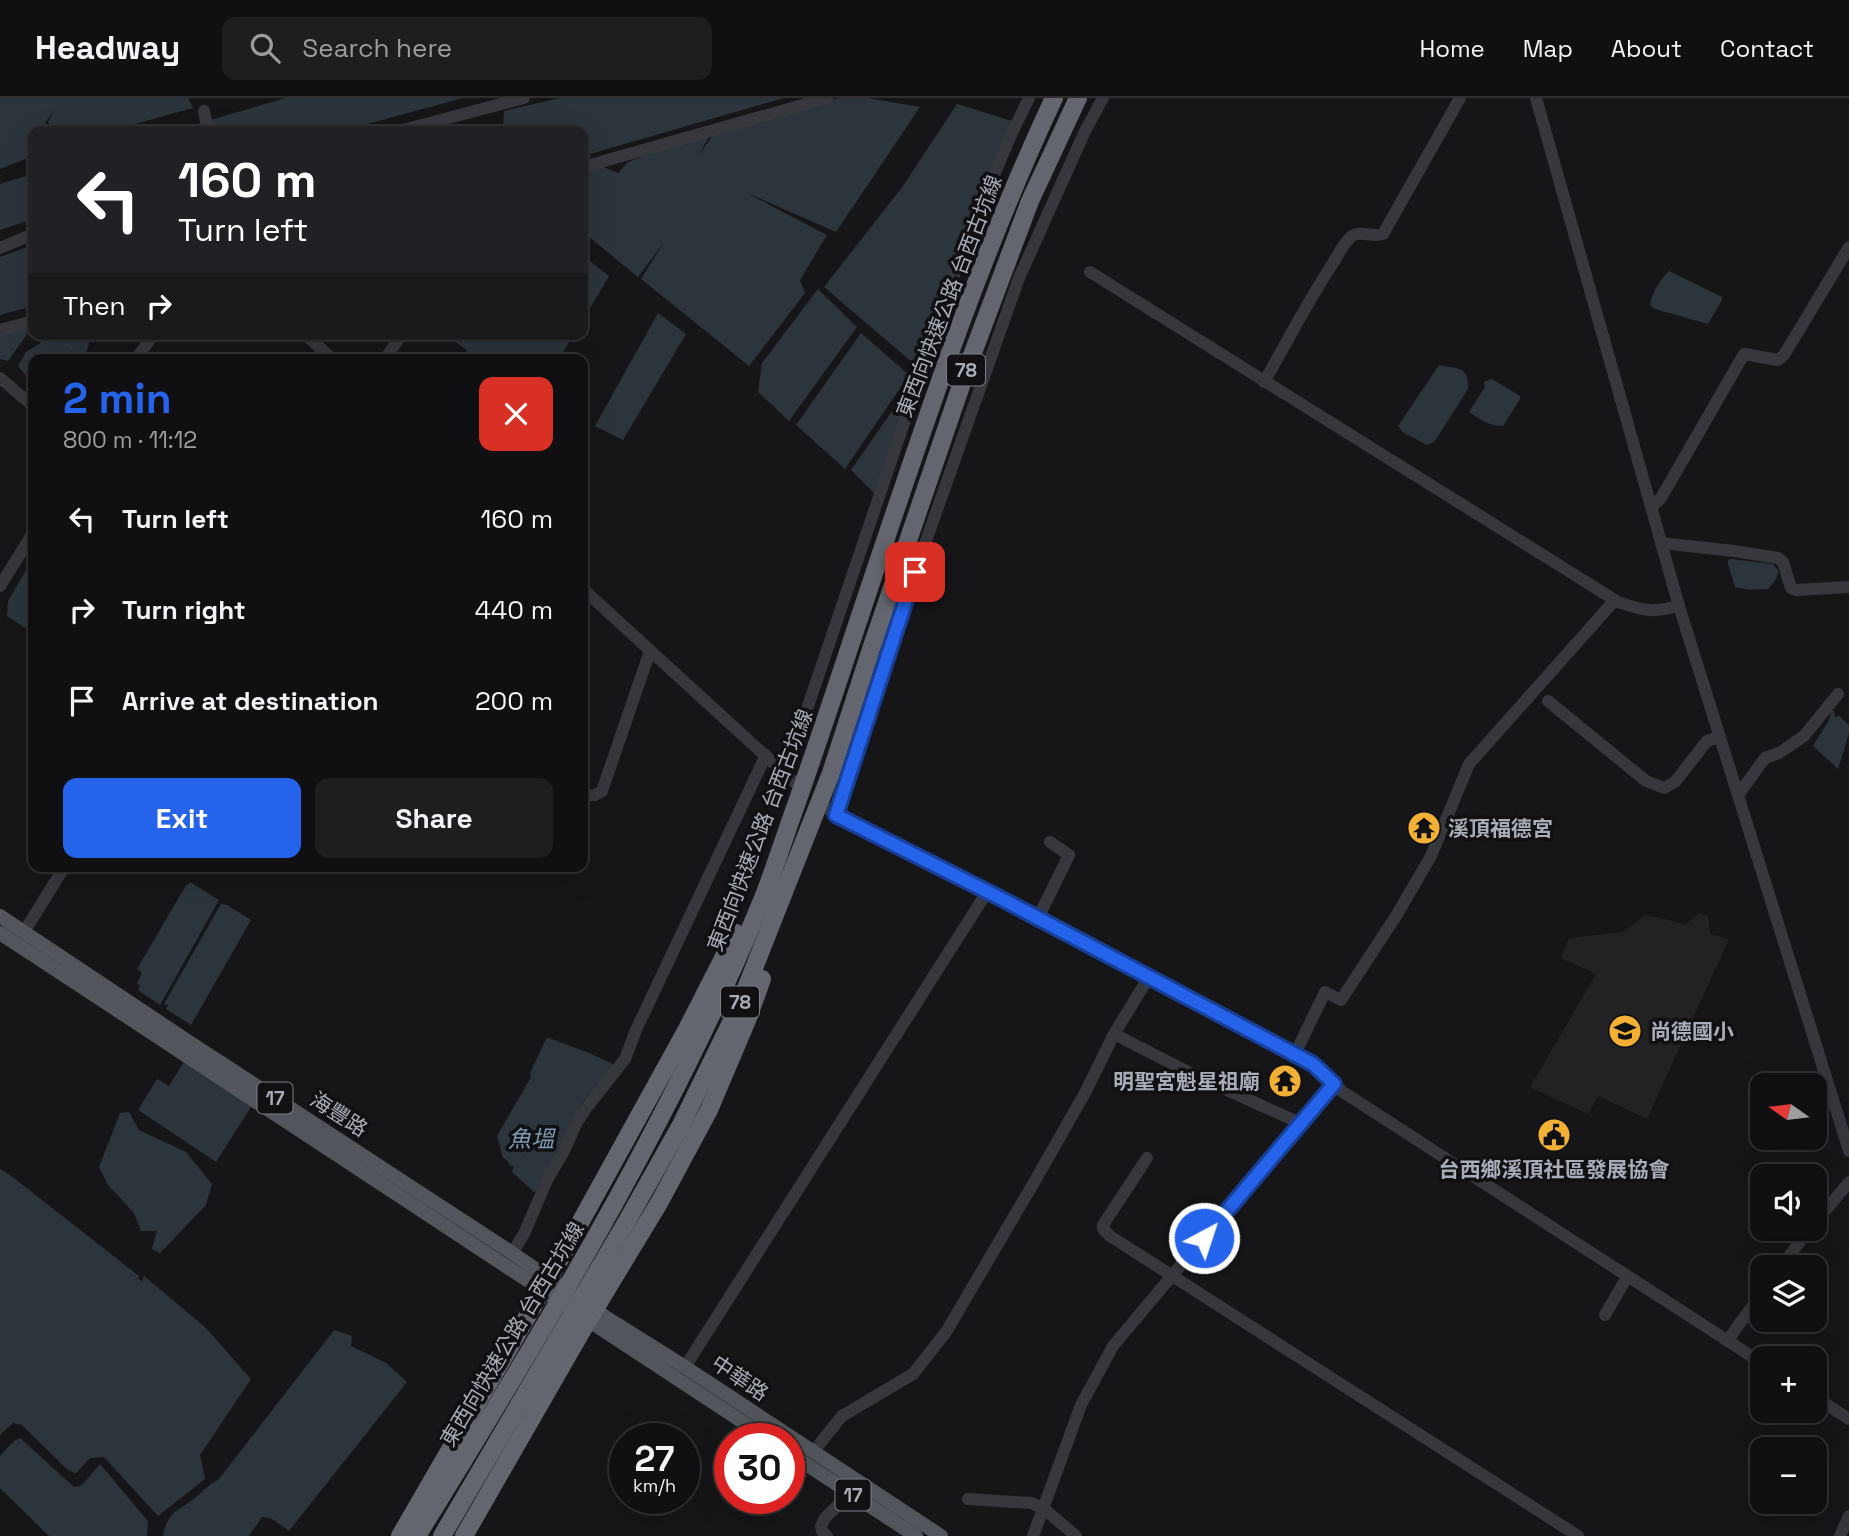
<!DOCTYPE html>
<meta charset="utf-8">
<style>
body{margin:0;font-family:"Space Grotesk","Noto Sans TC",sans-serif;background:#1e1e20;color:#f1f3f6;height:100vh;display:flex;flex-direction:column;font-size:26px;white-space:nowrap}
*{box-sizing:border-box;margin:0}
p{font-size:23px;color:#9c9d9f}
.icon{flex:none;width:38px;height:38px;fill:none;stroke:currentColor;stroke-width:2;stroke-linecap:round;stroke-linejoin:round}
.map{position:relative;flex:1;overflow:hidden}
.drawer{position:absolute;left:28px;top:256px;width:560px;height:518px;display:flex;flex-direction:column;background:#101012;border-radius:14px;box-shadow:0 7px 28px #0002,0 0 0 2px #303032}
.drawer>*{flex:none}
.hud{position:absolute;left:28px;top:28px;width:560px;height:214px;border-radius:14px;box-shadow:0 7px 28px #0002,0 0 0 2px #303032;background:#202124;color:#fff;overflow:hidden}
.needle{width:46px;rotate:284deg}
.tools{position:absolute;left:1750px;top:975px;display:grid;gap:14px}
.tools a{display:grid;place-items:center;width:77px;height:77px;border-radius:14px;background:#101012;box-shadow:0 7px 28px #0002,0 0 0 2px #303032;font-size:35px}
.speed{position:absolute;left:609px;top:1325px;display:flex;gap:14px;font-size:35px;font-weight:700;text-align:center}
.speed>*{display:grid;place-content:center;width:91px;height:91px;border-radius:50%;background:#101012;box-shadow:0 7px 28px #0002,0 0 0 2px #303032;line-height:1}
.speed small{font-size:18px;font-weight:400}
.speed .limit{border:10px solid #d22;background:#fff;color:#111}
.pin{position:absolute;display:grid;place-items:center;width:60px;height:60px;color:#fff;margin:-30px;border-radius:14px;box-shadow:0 4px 10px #0006}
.me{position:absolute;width:77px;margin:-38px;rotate:40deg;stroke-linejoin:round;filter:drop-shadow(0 0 5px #0008)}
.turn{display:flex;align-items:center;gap:24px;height:147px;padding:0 35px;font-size:32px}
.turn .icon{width:91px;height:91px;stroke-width:2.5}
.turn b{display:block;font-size:49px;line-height:60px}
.then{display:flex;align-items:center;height:66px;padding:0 35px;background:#0003;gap:14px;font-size:26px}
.round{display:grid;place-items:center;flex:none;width:74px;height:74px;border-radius:14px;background:#1e1e20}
.head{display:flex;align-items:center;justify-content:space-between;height:119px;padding:0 35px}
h1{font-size:42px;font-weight:700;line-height:52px;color:#2563eb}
.action{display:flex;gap:14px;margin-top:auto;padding:14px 35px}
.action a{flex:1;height:80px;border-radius:14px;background:#2563eb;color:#fff;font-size:28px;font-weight:700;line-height:80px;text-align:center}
.action a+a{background:#1e1e20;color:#f1f3f6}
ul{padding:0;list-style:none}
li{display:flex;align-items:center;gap:21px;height:91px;padding:0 35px}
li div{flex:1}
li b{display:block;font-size:26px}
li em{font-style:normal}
header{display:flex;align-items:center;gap:42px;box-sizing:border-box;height:98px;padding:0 35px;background:#101012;border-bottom:2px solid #303032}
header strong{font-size:33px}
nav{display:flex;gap:38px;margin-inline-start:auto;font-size:24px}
.search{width:490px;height:63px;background:#1e1e20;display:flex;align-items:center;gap:18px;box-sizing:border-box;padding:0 24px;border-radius:14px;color:#9c9d9f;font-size:26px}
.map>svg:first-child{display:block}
.built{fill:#222225}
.water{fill:#2c353c}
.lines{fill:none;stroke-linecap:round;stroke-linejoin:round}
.minor{stroke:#37383d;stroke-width:12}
.major{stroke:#53555c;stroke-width:14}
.highway{stroke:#63666e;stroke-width:18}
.route-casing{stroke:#184099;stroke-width:18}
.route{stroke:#2563eb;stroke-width:12}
.labels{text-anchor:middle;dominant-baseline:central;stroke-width:7;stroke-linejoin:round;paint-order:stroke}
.shield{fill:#111113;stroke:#7b7e86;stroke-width:2}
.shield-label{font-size:19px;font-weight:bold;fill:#a8adb8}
.street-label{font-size:21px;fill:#a8adb8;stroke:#111113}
.poi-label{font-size:21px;font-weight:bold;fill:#a8adb8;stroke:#111113;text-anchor:start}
.water-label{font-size:23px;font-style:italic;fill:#7f9bb3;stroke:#111113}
</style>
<header>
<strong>Headway</strong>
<div class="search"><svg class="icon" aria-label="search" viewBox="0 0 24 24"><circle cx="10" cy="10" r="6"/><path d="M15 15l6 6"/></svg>Search here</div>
<nav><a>Home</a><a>Map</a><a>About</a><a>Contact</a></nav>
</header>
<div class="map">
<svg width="1849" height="1438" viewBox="0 0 1849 1438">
<rect width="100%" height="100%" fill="#161618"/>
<polygon class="built" points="1700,815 1708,818 1710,836 1729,841 1647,1021 1598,998 1588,1016 1530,989 1596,876 1561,860 1569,840 1623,834 1646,817 1686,826"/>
<g class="water">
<polygon points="0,0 188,0 193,10 109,33 54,33 48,24 55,11 45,25 51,33 33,33 33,58 0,71"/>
<polygon points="286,0 463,0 342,33 173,33"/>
<polygon points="560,0 784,0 583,58 583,33 503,33 504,13"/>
<polygon points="839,0 868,0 920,9 836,134 745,94 827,137 800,182 805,195 749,268 641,181 665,143 638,179 583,134 583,69 596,66 618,75 628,64 713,32 698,58 716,33"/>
<polygon points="957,6 1012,23 920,271 824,189 903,88"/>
<polygon points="33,76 33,121 0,132 0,86"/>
<polygon points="33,147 33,208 0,217 0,159"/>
<polygon points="583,158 609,178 583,222"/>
<path d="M1669 173 1722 199V202L1708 226 1655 211 1650 207C1651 195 1661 181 1669 173Z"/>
<polygon points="818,191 857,229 789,323 758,294 762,265"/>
<polygon points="658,215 686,236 623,342 595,328"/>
<polygon points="33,228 8,263 0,261 0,232"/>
<polygon points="861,235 909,277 845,371 796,327"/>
<polygon points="46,236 91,236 85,261 71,253 65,261 33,261 33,286 18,268 26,254 42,244"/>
<polygon points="444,236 574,236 559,261 462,261 467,252"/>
<path d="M1439 267C1455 271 1470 267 1468 291L1435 343C1425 349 1427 346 1418 342 1409 337 1405 338 1398 328Z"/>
<polygon points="917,277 875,396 851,372"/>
<path d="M1492 281 1520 298V301L1503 328C1490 329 1480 321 1469 314L1485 289 1484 284Z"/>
<polygon points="33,460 33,535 7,518 8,503"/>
<polygon points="1731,461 1773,466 1779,474 1774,484 1768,491 1749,492 1735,489 1728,466 1728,462"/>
<polygon points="1834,612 1835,619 1839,618 1849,627 1849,635 1838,671 1813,648 1829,622 1831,614"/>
<polygon points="190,784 219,802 160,907 138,892 140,888 137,886 142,875 137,871 185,789"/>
<polygon points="221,806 227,807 251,822 191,927 166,911 168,907 164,906"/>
<polygon points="549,940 589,955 613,966 606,978 582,1005 536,1094 534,1094 512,1074 514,1068 510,1068 507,1062 503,1060 497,1038 531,979 530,975 546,941"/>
<polygon points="187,959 253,1006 216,1064 138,1012 157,981 169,988"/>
<polygon points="129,1014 139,1032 186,1054 212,1086 206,1107 160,1155 152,1151 157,1133 141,1133 134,1115 108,1087 99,1069 120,1015"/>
<polygon points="0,1071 10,1077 139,1178 138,1181 142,1183 144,1178 205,1229 251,1281 200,1357 205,1381 158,1418 104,1359 90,1360 76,1375 69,1373 22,1327 13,1325 0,1337"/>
<path d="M334 1232 352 1238 351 1248 386 1265 407 1284 289 1433 272 1421 262 1419 249 1438H163C168 1412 178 1414 196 1399 205 1392 208 1387 219 1381Z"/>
<polygon points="20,1340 74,1389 82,1387 100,1366 148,1423 147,1438 49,1438 0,1390 0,1358 14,1343"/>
</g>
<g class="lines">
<g class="minor">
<polyline points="1536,0 1679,508 1849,1053"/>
<polyline points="204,13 208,33"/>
<polyline points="399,33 524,0"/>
<polyline points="583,69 827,0"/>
<polyline points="0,150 33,136"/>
<path d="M1090 174 1618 504C1646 513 1650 515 1679 508"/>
<polyline points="0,232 33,223"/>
<polyline points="305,236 332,261"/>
<polyline points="136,261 154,236"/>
<polyline points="385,261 402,236"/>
<polyline points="0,280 33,308"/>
<path d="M1264 284C1287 244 1308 203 1333 165 1338 157 1344 144 1352 138 1361 132 1373 140 1383 136L1460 0"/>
<polyline points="1651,409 1661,400 1744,256 1778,262 1784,257 1849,149"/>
<polyline points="1661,445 1734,453 1778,460 1783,464 1791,490 1796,492 1849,489"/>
<polyline points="0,488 33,435"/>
<polyline points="583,491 794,684"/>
<polyline points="1548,603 1646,683 1664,690 1675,684 1707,643 1720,639"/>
<polyline points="785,676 964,148 1011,37 1029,0"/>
<polyline points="1738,697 1765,660 1779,655 1804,638 1838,596"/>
<polyline points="583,698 595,697 602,693 650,553"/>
<polyline points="826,710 876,738 1000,800 1313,966 1343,994 1762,1265"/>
<polyline points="836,717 915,474 1019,180 1085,33 1103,0"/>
<polyline points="1038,820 1069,757 1050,744"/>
<polyline points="24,834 65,768"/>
<polyline points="1114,936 1198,979 1300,1025"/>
<polyline points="1295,956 1325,894 1341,902 1396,818 1431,758 1469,666 1615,502"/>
<polyline points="1147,1060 1103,1127 1103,1131 1110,1138 1578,1438"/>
<polyline points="1815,1125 1849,1084"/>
<polyline points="512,1155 524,1136 548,1080 563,1055 576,1026 587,1009 625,961 636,932 766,657"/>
<polyline points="1781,1169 1810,1130"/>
<polyline points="1605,1217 1627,1179"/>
<polyline points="1727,1243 1762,1195"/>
<polyline points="685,1269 987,794"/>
<polyline points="1815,1299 1849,1321"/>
<polyline points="813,1354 842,1318 913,1276 946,1234 1036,1081 1086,993 1114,936 1149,879"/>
<polyline points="968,1401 1031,1405 1043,1410 1076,1438"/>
<polyline points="827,1438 822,1433 821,1428 825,1420 850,1395"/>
<polyline points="1033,1438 1081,1307 1113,1248 1300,1025 1321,1003 1333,986"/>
<polyline points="1840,1438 1849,1418"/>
</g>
<g class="major">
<polyline points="0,818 186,942 512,1155 610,1222 685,1269 941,1438"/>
<polyline points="0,835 767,1340"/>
<polyline points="789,1355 916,1438"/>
</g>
<g class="highway">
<polyline points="400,1438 549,1181 687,931 736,835"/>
<path d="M417 1438C543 1234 669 1027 761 805 774 773 784 740 796 707 824 628 850 547 877 467 930 309 983 151 1054 0"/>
<polyline points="442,1438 627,1123 681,1027 739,908 831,675 871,551 965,276 1030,103 1078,0"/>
<polyline points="464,1438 587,1224 659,1105 709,1012 748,920 762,881"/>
</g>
</g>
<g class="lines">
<defs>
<polyline id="route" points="915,474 836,717 1000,800 1313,966 1334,986 1204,1140"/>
</defs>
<use href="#route" class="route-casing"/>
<use href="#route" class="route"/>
</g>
<defs>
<symbol id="temple-disc" viewBox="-11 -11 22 22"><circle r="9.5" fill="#f2b134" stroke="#111113"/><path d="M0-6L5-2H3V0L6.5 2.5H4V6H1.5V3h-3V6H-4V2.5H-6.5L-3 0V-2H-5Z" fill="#111"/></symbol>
<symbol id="school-disc" viewBox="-11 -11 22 22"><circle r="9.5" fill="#f2b134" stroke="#111113"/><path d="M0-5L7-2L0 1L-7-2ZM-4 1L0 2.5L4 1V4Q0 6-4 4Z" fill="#111"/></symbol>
<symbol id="civic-disc" viewBox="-11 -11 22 22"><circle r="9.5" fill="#f2b134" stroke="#111113"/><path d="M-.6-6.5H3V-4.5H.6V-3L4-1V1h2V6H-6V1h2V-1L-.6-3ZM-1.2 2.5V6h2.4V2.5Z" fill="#111"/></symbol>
</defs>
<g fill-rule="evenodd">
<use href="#temple-disc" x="1405" y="711" width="38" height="38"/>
<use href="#school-disc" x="1606" y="914" width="38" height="38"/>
<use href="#temple-disc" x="1266" y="964" width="38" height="38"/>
<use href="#civic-disc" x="1535" y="1018" width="38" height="38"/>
</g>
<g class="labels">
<g class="shield">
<rect x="947" y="256.5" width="38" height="31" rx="5"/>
<rect x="721" y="888.5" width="38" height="31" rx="5"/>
<rect x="257.5" y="984.5" width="35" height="31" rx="5"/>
<rect x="835.5" y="1381.5" width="35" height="31" rx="5"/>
</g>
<g class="shield-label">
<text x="966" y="272">78</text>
<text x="740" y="904">78</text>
<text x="275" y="1000">17</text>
<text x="853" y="1397">17</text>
</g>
<g class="street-label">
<text transform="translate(949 198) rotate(-69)">東西向快速公路 台西古坑線</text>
<text transform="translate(760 732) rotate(-69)">東西向快速公路 台西古坑線</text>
<text transform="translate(339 1016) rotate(33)">海豐路</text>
<text transform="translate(512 1236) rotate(-59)">東西向快速公路 台西古坑線</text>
<text transform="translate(740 1280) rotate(34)">中華路</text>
</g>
<g class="poi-label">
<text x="1448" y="730">溪頂福德宮</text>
<text x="1650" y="933">尚德國小</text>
<text x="1260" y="983" text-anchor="end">明聖宮魁星祖廟</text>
<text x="1554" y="1071" text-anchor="middle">台西鄉溪頂社區發展協會</text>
</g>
<g class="water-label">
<text x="531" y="1041">魚塭</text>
</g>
</g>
</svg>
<div class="tools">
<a><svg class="needle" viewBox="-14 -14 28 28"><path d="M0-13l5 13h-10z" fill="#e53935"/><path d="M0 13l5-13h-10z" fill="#9c9d9f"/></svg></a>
<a><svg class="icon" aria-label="sound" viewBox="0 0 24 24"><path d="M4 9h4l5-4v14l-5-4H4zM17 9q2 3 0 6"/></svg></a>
<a><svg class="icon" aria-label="layers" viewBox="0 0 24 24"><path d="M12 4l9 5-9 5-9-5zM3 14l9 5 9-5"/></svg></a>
<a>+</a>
<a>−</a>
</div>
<div class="speed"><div>27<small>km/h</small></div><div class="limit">30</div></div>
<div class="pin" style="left:915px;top:474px;background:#d93025"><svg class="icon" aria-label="arrive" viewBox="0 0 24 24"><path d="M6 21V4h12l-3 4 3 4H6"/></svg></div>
<svg class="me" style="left:1204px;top:1140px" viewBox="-20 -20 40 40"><circle r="17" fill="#2563eb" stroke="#fff" stroke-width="3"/><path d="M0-11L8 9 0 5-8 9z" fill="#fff"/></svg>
<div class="hud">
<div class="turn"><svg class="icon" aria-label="left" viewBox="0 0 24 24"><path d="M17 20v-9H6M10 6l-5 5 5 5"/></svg><div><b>160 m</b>Turn left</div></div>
<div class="then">Then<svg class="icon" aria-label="right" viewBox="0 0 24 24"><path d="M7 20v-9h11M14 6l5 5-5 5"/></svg></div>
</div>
<section class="drawer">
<div class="head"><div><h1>2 min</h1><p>800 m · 11:12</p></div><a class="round" style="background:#d93025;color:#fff"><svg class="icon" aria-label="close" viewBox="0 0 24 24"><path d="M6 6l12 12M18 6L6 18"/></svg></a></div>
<ul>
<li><svg class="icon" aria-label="left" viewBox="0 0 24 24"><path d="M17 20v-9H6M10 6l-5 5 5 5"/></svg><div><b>Turn left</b></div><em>160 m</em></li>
<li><svg class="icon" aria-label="right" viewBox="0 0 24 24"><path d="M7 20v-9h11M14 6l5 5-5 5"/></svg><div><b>Turn right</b></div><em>440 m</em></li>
<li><svg class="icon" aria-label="arrive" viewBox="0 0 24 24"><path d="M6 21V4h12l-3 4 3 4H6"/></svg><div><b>Arrive at destination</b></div><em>200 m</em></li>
</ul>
<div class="action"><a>Exit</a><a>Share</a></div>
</section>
</div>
